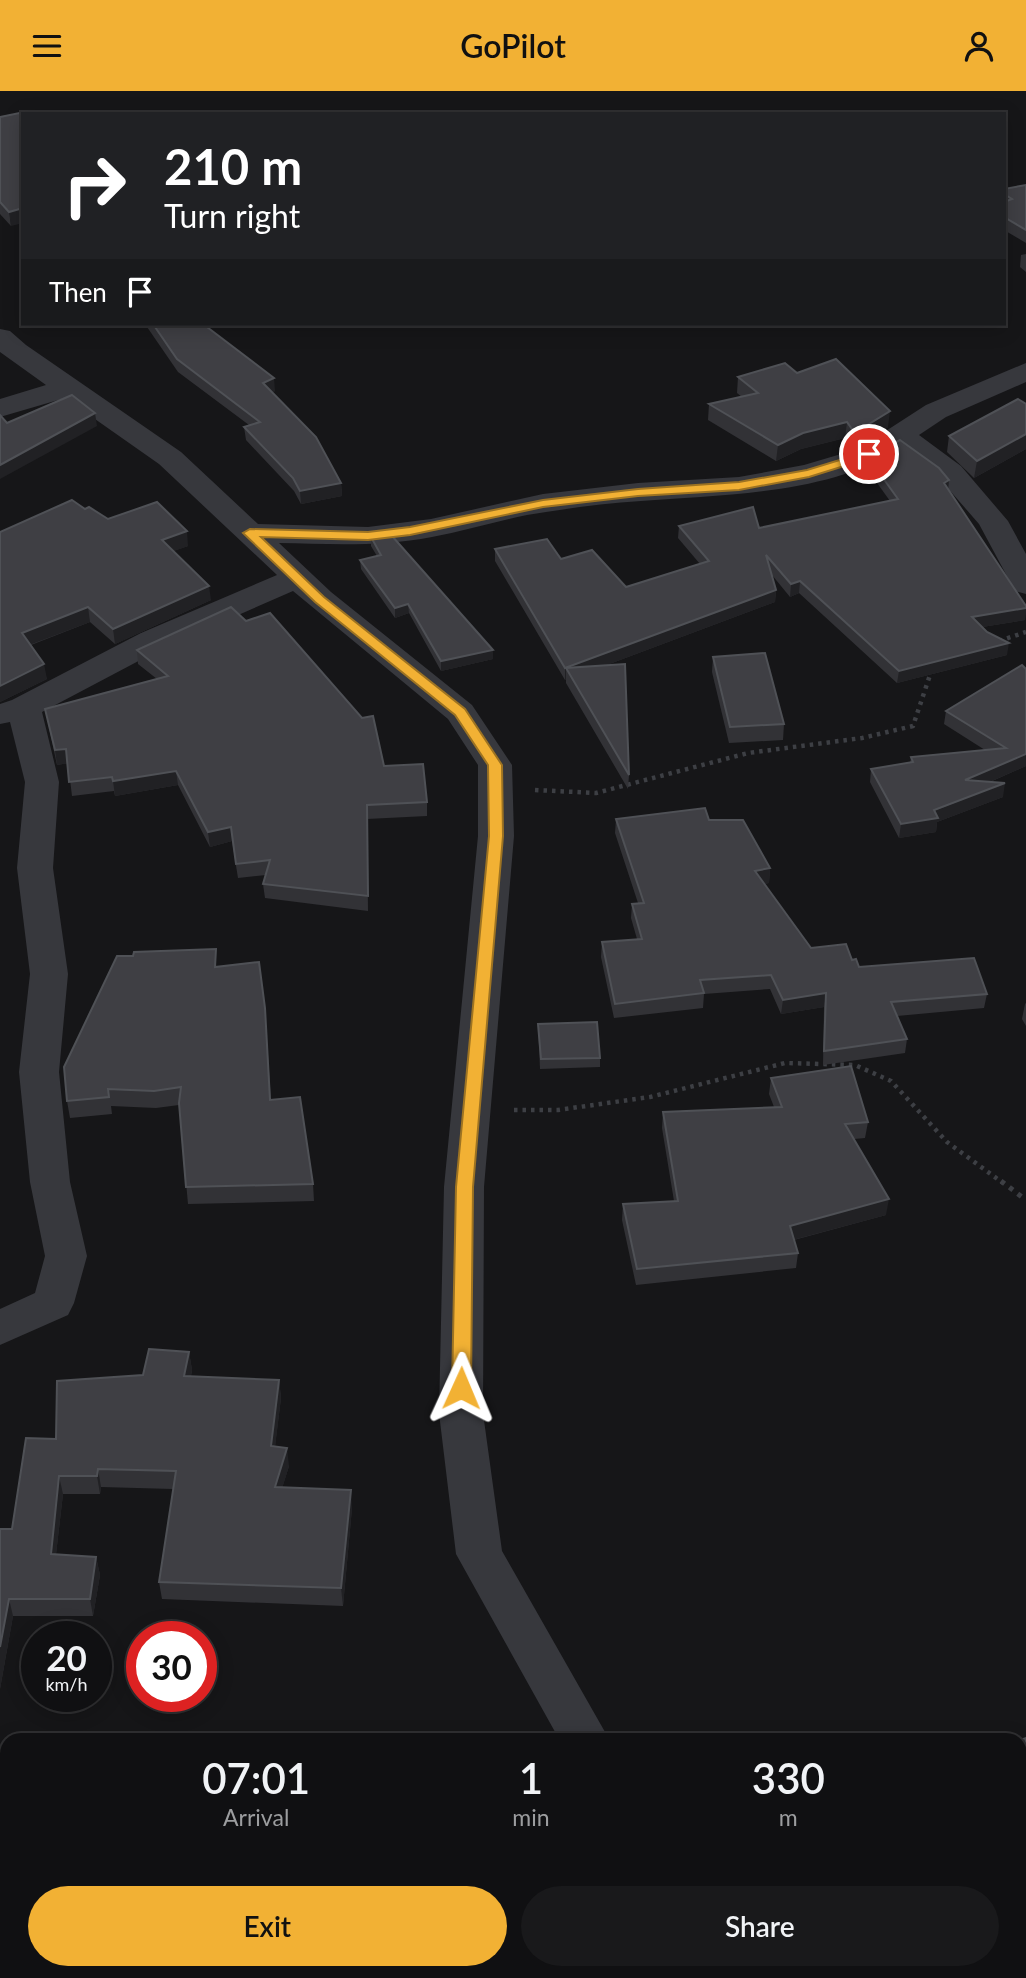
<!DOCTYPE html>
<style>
body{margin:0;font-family:Lato,sans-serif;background:#19191b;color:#f1f3f6;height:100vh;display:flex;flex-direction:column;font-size:26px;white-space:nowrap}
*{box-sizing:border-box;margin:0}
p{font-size:23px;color:#9c9d9f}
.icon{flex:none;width:38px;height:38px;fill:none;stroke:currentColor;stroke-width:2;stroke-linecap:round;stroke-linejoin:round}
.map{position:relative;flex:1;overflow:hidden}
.side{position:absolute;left:0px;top:1642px;width:1027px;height:247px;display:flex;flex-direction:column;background:#101012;border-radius:21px 21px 0 0;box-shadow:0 4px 18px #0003,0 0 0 2px #303032}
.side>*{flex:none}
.banner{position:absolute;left:21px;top:21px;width:985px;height:214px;border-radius:0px;box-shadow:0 4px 18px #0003,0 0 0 2px #303032;background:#202124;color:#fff;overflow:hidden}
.speed{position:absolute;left:21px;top:1530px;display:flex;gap:14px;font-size:35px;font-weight:700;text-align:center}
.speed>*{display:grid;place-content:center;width:91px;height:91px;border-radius:50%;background:#101012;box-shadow:0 4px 18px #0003,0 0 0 2px #303032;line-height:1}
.speed small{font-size:18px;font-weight:400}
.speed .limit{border:10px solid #d22;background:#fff;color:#111}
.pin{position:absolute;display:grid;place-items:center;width:60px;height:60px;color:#fff;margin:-30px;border:4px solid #fff;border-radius:50%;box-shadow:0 2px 7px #0007}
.me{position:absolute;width:77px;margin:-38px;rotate:1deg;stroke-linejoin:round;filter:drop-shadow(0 0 5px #0008)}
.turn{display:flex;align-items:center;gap:24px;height:147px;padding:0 28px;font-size:32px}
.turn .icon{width:91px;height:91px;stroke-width:2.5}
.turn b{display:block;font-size:49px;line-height:60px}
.then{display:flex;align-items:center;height:66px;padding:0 28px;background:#0003;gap:14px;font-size:26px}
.eta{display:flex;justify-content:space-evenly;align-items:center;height:119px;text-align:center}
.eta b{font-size:42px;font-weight:600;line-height:49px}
.cta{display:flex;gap:14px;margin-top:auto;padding:14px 28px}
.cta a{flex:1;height:80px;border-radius:42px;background:#f2b134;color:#111;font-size:28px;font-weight:600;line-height:80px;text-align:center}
.cta a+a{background:#19191b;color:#f1f3f6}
header{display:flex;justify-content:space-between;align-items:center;height:91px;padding:0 28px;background:#f2b134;color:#111;font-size:32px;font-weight:600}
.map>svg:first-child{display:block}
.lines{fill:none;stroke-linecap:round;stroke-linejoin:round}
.path-far1{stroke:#3d3f44;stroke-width:4.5;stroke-dasharray:3.5 5;stroke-linecap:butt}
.path{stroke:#3d3f44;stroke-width:5;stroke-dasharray:4.5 6;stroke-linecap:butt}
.minor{fill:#37383d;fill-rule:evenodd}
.wall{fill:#323236}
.shaded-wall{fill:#212124}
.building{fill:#3f3f44;stroke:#4f5156;stroke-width:2}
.route{fill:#f2b134;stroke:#9d7322;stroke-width:2}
</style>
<header><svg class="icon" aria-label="menu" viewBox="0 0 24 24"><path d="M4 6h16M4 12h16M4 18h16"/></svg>GoPilot<svg class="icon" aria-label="person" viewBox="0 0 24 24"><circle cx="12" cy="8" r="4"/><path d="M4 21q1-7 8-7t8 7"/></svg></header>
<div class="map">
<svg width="1026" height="1887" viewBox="0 0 1026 1887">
<rect width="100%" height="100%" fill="#161618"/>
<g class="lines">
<g class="path-far1">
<polyline points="999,550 1026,541"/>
<polyline points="535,699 596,702 748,662 862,647 913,635 931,581"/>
<polyline points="514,1019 558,1019 650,1006 785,972 855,974 891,990 947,1051 1003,1092"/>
</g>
<g class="path">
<polyline points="1001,1090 1026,1109"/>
<polyline points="0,1752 7,1751"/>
</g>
<g class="minor">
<path d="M0 238 10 240 26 254 181 361 258 433 368 436 431 428 543 403 638 392 739 386 804 374 858 358 926 314 1026 272V291L946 326 919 344 961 375 1008 430 1026 463V503L1015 500 979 433 939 387 899 358C831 403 721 404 641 410 610 412 578 416 546 421 508 426 470 439 432 446 381 456 330 453 279 452L331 501 472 614 512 674 514 745 484 1096 483 1322 502 1460 609 1648H559L456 1463 439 1322 444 1096 478 745V674L448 628 293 500 165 556 42 621 59 691 53 777 68 883 59 981 70 1091 87 1165 74 1212 68 1224 0 1254V1218L35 1202 45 1165 30 1091 19 981 30 883 17 777 25 691 10 631 0 633V613L12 609 141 542 277 484 159 373 65 307 0 326V308L46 294 0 261Z"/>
<polygon points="694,1881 747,1881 749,1887 696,1887"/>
</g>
</g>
<g class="wall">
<polygon points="0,26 11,135 0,123"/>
<polygon points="1026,94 1026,152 1004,139 1004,98"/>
<polygon points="1026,163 1026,181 1020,176 1021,164"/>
<polygon points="145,233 203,233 275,300 272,301 341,392 342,405 301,413 294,400 246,349 244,336 249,334 178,281"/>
<polygon points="797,282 888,336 857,356 852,357 845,347 801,358 776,370 708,329 709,313 742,306 737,302 738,286"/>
<polygon points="1026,313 1026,358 974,387 947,361 949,345"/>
<polygon points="868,366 948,399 1026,515 1025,529 982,536 1007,564 897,592 799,502 790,506 772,484 776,499 775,511 604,575 629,684 628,698 566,592 566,589 565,589 495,470 495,458 561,468 626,496 700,473 678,447 679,435 759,437 890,410 867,378"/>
<polygon points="85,418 108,428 188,455 173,460 211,509 115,553 90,531 31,554 47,588 0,611"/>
<polygon points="371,446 493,559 493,568 441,580 409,522 395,527 361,478 360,469 377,465 371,455"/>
<polygon points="137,559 384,675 427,711 427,725 367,728 368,820 265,807 263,793 266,784 238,787 232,750 210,756 178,694 115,705 114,700 72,705 68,672 57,674 45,618 157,588 138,573"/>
<polygon points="713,566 784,633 783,649 729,652 712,581"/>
<polygon points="1026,578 1026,675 990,691 1003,706 937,731 936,741 899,747 870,691 871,678 910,672 911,666 985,659 944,633 946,620"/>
<polygon points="616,728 709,729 770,777 769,792 764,793 811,857 852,869 859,876 987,903 984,917 897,925 907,948 905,962 823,974 824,916 781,923 770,898 704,903 703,917 614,927 601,866 602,851 637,848 631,827 632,813 638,812 615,742"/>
<polygon points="218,876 266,933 271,1009 313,1093 314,1110 188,1113 179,1014 156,1017 111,1015 112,1023 70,1027 67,1010"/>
<polygon points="1026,912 1026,935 1022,928 1025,913"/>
<polygon points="538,933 600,967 600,976 540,978"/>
<polygon points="771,987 868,1031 865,1047 854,1048 886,1124 794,1149 798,1162 796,1177 636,1194 622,1129 623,1113 674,1110 662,1037 663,1021 774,1016 769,1003"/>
<polygon points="189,1261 192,1279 191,1285 279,1289 281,1307 275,1355 289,1375 282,1397 352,1417 343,1515 162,1508 159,1491 173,1398 101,1396 100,1403 63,1403 56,1463 96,1466 100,1484 93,1525 13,1525 0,1598 0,1438 12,1438 56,1348 143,1284"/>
<polygon points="1026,1647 1026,1837 1020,1827 1020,1649"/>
</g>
<g class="shaded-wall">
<polygon points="23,117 23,132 11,135 9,121"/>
<polygon points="274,287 275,300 264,305 263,292"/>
<polygon points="890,320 888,336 857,356 852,357 854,341"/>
<polygon points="95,322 97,335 0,388 0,374"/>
<polygon points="847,331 845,347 801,358 776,370 778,354 803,342"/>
<polygon points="1026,343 1026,358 974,387 977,370"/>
<polygon points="949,389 948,401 944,392"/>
<polygon points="341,392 342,405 301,413 300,400"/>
<polygon points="187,440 188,455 163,464 162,449"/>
<polygon points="800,490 799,502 790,506 791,493"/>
<polygon points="209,495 211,509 115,553 113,538"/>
<polygon points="776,499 775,511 572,587 566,577 566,589 565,589 565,577"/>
<polygon points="408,513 409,522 395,527 395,517"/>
<polygon points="88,516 90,531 24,556 22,542"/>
<polygon points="1026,517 1025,529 970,538 972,526"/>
<polygon points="1009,552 1007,564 897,592 899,580"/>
<polygon points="493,559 493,568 441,580 441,570"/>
<polygon points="44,573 47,588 0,611 0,595"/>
<polygon points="66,658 69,672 57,674 55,659"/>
<polygon points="1026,663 1026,675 962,703 965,689"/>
<polygon points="176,680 178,694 115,705 113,690"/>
<polygon points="1005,692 1003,706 937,731 936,741 899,747 901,733"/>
<polygon points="231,736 232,750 210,756 208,741"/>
<polygon points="770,777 769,792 754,795 755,780"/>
<polygon points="826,902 824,916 781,923 783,909"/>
<polygon points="889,1108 886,1124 789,1150 790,1135"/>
<polygon points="189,1261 192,1279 187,1303 184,1285"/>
<polygon points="279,1289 281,1307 273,1373 271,1355"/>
<polygon points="287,1357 289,1375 277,1414 275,1396"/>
<polygon points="98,1378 101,1396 100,1403 97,1385"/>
<polygon points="59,1385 63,1403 54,1481 51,1463"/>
<polygon points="351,1399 352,1417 343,1515 341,1497"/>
<polygon points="96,1466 100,1484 93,1525 90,1508"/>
<polygon points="9,1508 13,1525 0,1598 0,1556"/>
</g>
<g class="building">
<polygon points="29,20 32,23 23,23 23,117 9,121 0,111 0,26"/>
<polygon points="1026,94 1026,139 1004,126 1004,111 1012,108 1004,103 1004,98"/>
<polygon points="153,233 203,233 274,287 263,292 316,346 341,392 300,400 293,387 244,336 260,331 177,268"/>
<polygon points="836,268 890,320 859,339 854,341 847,331 803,342 778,354 709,313 758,302 738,286 785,272 797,282"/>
<polygon points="72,304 95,322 0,374 0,324 7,332"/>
<polygon points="1018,308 1026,313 1026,343 977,370 949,345"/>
<polygon points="900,349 939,377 949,389 944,392 1026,515 1026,517 972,526 987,541 1009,552 899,580 800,490 791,493 766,464 776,499 565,577 495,458 547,448 561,468 592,459 626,496 709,470 679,435 753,416 759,437 898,408 868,366"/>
<polygon points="72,409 85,418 89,416 108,428 157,411 187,440 162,449 209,495 113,538 88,516 22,542 44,573 0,595 0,441"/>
<polygon points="392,445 493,559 441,570 408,513 395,517 360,469 381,464 371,446"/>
<polygon points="231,516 246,530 270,522 362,627 373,625 384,675 423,673 427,711 367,714 368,805 263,793 270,769 236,773 231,736 208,741 176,680 113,690 112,686 69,691 66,658 55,659 45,618 168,585 137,559"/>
<polygon points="765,562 784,633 730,636 713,566"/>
<polygon points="625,573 629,684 566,577"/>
<polygon points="1022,574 1026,578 1026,663 965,689 1005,692 934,719 938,727 901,733 871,678 913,671 911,666 1006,657 946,620"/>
<polygon points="705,717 709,729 743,729 770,777 755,780 811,857 846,853 852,869 856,868 859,876 974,867 987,903 891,911 907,948 824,960 826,902 783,909 771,884 700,889 704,902 615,913 602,851 642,848 632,813 644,812 616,728"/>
<polygon points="216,858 215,876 259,871 265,917 270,1009 300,1006 313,1093 186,1096 179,1012 181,996 154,1000 108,998 109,1006 67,1010 64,976 117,865 133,865 134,861"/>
<polygon points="597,931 600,967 541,968 538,933"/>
<polygon points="851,975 868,1031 845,1033 889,1108 790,1135 798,1162 637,1178 623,1113 678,1110 663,1021 782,1016 771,987"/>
<polygon points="149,1258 189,1261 184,1285 279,1289 271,1355 287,1357 275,1396 351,1399 341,1497 159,1491 176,1380 98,1378 97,1385 59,1385 51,1463 96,1466 90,1508 9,1508 0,1556 0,1438 12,1438 26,1347 56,1348 57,1290 143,1284"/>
<polygon points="1026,1647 1026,1812 1020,1802 1020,1649"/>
<polygon points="412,1881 427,1881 428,1887 385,1887"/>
</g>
<polygon class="route" points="869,360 873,361 873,366 809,386 739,399 638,405 543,416 410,444 368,449 261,446 324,506 465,618 502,674 503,745 473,1096 471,1297 468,1302 461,1304 455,1302 452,1297 456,1096 489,745 488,674 455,624 315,511 243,442 250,438 368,441 410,436 543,409 638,398 739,391 807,379"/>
</svg>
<div class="speed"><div>20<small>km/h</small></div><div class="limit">30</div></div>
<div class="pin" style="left:869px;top:363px;background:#d93025"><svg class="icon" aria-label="arrive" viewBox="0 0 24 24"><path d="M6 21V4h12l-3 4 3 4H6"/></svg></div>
<svg class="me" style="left:461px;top:1297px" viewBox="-20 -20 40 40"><path d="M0-17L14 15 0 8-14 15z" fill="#f2b134" stroke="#fff" stroke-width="4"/></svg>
<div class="banner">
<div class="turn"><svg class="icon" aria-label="right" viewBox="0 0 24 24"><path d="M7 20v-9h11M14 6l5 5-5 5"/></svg><div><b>210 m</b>Turn right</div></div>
<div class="then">Then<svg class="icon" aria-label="arrive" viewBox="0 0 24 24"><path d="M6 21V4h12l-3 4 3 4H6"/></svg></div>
</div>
<section class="side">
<div class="eta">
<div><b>07:01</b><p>Arrival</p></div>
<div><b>1</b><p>min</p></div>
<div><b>330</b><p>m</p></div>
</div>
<div class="cta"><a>Exit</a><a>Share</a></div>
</section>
</div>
